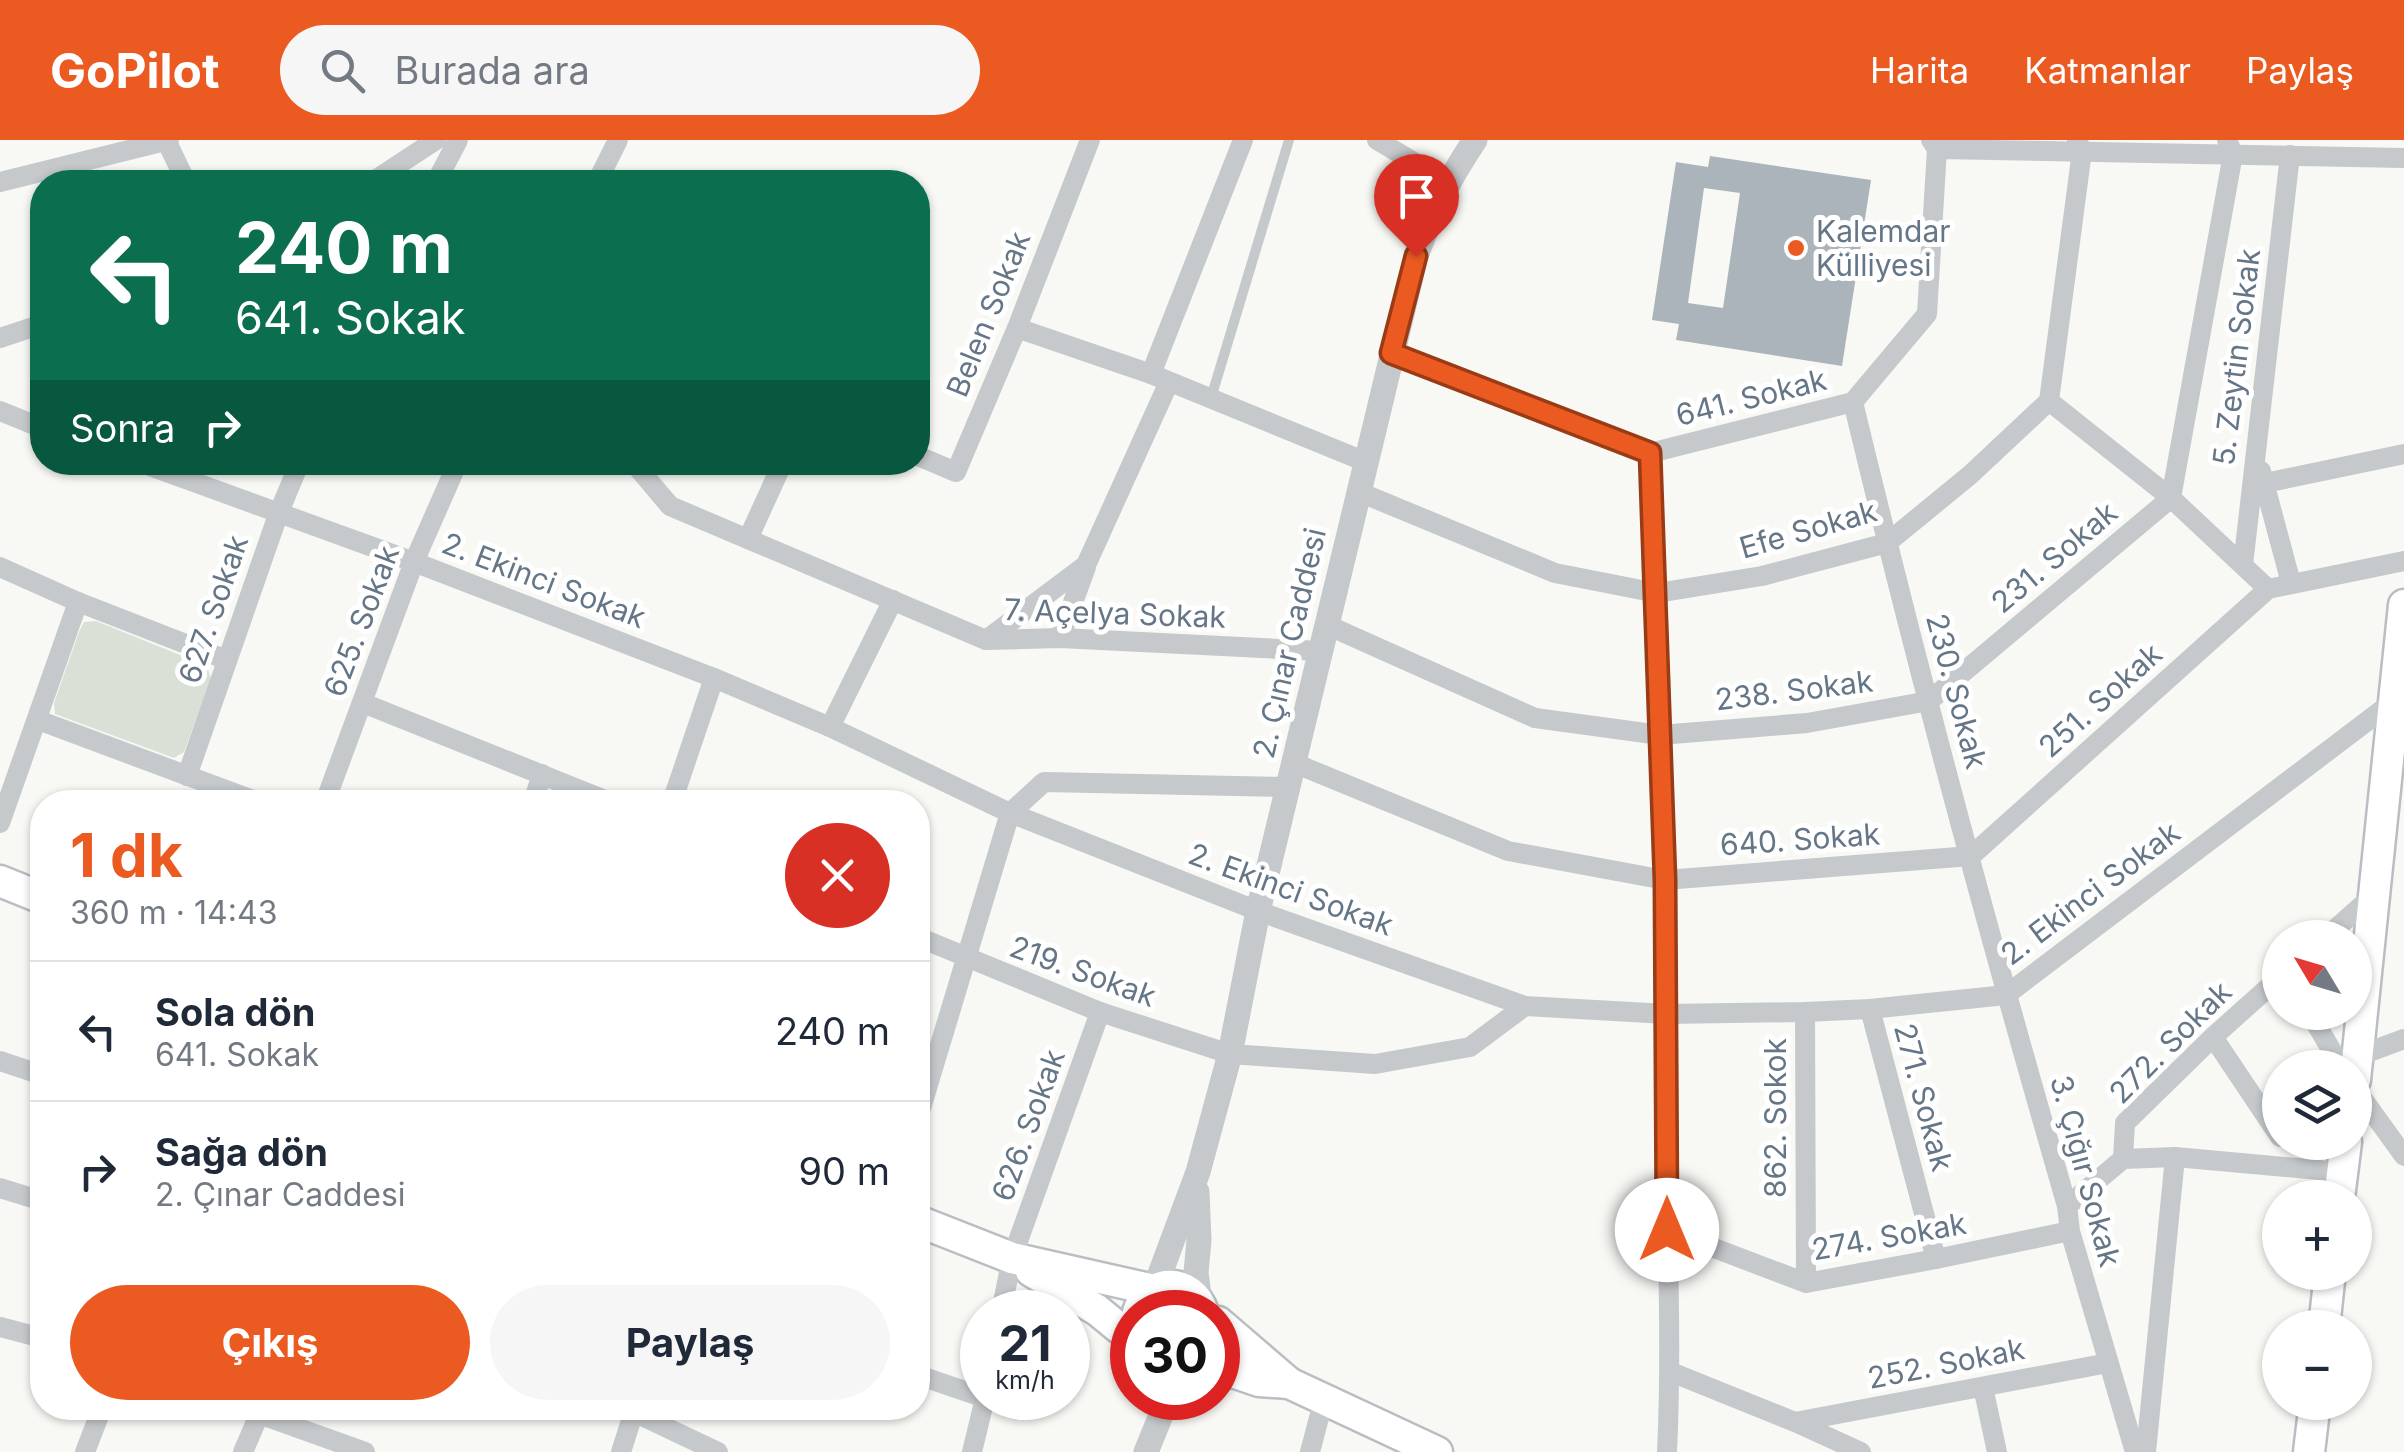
<!DOCTYPE html>
<html lang="tr">
<meta charset="utf-8">
<style>
body{margin:0;font-family:Inter,sans-serif;background:#f6f6f7;color:#1f2937;height:100vh;display:flex;flex-direction:column;font-size:38px;white-space:nowrap}
*{box-sizing:border-box;margin:0}
p{font-size:32px;color:#747a83}
.icon{flex:none;width:55px;height:55px;fill:none;stroke:currentColor;stroke-width:2;stroke-linecap:round;stroke-linejoin:round}
.map{position:relative;flex:1;overflow:hidden}
.side{position:absolute;left:30px;top:650px;width:900px;height:630px;display:flex;flex-direction:column;background:#fff;border-radius:40px;box-shadow:0 2px 8px #0004}
.side>*{flex:none}
.hud{position:absolute;left:30px;top:30px;width:900px;height:305px;border-radius:40px;box-shadow:0 2px 8px #0004;background:#0b6e4f;color:#fff;overflow:hidden}
.needle{width:65px;rotate:308deg}
.fabs{position:absolute;left:2262px;top:780px;display:grid;gap:20px}
.fabs a{display:grid;place-items:center;width:110px;height:110px;border-radius:50%;background:#fff;box-shadow:0 2px 8px #0004;font-size:50px}
.speed{position:absolute;left:960px;top:1150px;display:flex;gap:20px;font-size:50px;font-weight:700;text-align:center}
.speed>*{display:grid;place-content:center;width:130px;height:130px;border-radius:50%;background:#fff;box-shadow:0 2px 8px #0004;line-height:1}
.speed small{font-size:25px;font-weight:400}
.speed .limit{border:15px solid #d22;background:#fff;color:#111}
.pin{position:absolute;display:grid;place-items:center;width:85px;height:85px;color:#fff;margin:-102px -42px;border-radius:50% 50% 50% 0;rotate:-45deg;box-shadow:0 0 10px #0007}
.pin .icon{rotate:45deg}
.me{position:absolute;width:110px;margin:-55px;rotate:0deg;stroke-linejoin:round;filter:drop-shadow(0 0 8px #0008)}
.turn{display:flex;align-items:center;gap:35px;height:210px;padding:0 40px;font-size:45px}
.turn .icon{width:130px;height:130px;stroke-width:2.5}
.turn b{display:block;font-size:70px;line-height:85px}
.then{display:flex;align-items:center;height:95px;padding:0 40px;background:#0003;gap:20px;font-size:38px}
.round{display:grid;place-items:center;flex:none;width:105px;height:105px;border-radius:52px;background:#f6f6f7}
.overview{display:flex;align-items:center;justify-content:space-between;height:170px;padding:0 40px}
h1{font-size:60px;font-weight:700;line-height:75px;color:#eb5b21}
.button{display:flex;gap:20px;margin-top:auto;padding:20px 40px}
.button a{flex:1;height:115px;border-radius:60px;background:#eb5b21;color:#fff;font-size:40px;font-weight:700;line-height:115px;text-align:center}
.button a+a{background:#f6f6f7;color:#1f2937}
ul{padding:0;list-style:none}
li{display:flex;align-items:center;gap:30px;height:140px;padding:0 40px;border-top:2px solid #e0e1e3}
li div{flex:1}
li b{display:block;font-size:38px}
li em{font-style:normal}
header{display:flex;align-items:center;gap:60px;box-sizing:border-box;height:140px;padding:0 50px;background:#eb5b21;color:#fff}
header strong{font-size:48px}
nav{display:flex;gap:55px;margin-inline-start:auto;font-size:35px}
.search{width:700px;height:90px;background:#f6f6f7;display:flex;align-items:center;gap:25px;box-sizing:border-box;padding:0 35px;border-radius:55px;color:#747a83;font-size:38px}
.map>svg:first-child{display:block}
.green{fill:#d9e0d6}
.building{fill:#abb4ba;fill-rule:evenodd}
.lines{fill:none;stroke-linecap:round;stroke-linejoin:round}
.secondary-casing{stroke:#b9bec3;stroke-width:35}
.service{stroke:#c5c9cc;stroke-width:10}
.minor{stroke:#c5c9cc;stroke-width:20}
.tertiary{stroke:#c5c9cc;stroke-width:25}
.secondary{stroke:#fff;stroke-width:30}
.route-casing{stroke:#993b15;stroke-width:25}
.route{stroke:#eb5b21;stroke-width:18}
.poi-dot{fill:#eb5b21;stroke:#fff;stroke-width:4}
.labels{text-anchor:middle;dominant-baseline:central;stroke-width:10;stroke-linejoin:round;paint-order:stroke}
.poi-label{font-size:30px;fill:#657687;stroke:#fff;text-anchor:start}
.street-label{font-size:30px;fill:#657687;stroke:#fff}
</style>
<header>
<strong>GoPilot</strong>
<div class="search"><svg class="icon" aria-label="search" viewBox="0 0 24 24"><circle cx="10" cy="10" r="6"/><path d="M15 15l6 6"/></svg>Burada ara</div>
<nav><a>Harita</a><a>Katmanlar</a><a>Paylaş</a></nav>
</header>
<div class="map">
<svg width="2404" height="1312" viewBox="0 0 2404 1312">
<rect width="100%" height="100%" fill="#f8f8f5"/>
<polygon class="green" points="96,481 200,523 208,529 211,539 184,612 174,618 55,574 54,563 79,492 84,482"/>
<path class="building" d="M1710 16 1871 40 1842 226 1676 200 1679 184 1652 180 1676 22 1708 27ZM1704 48 1740 53 1723 168 1688 163Z"/>
<g class="lines">
<defs>
<g id="secondary">
<polyline points="0,741 42,758"/>
<polyline points="2355,940 2404,465"/>
<polyline points="2339,1058 2346,1002"/>
<polyline points="918,1081 1012,1118 1154,1150"/>
<polyline points="1031,1131 1097,1170 1119,1188 1132,1194"/>
<path d="M1138 1172C1149 1137 1191 1137 1203 1172"/>
<polyline points="1218,1182 1289,1243"/>
<polyline points="2324,1188 2330,1132"/>
<polyline points="1218,1227 1259,1241 1289,1243 1437,1312"/>
<polyline points="2309,1312 2315,1262"/>
</g>
</defs>
<use href="#secondary" class="secondary-casing"/>
<polyline class="service" points="1211,258 1289,0"/>
<g class="minor">
<polyline points="166,0 186,42"/>
<polyline points="1377,0 1447,42"/>
<polyline points="1937,9 2404,18"/>
<polyline points="0,42 169,0"/>
<polyline points="372,42 436,0"/>
<polyline points="436,42 458,0"/>
<polyline points="597,42 618,0"/>
<polyline points="1017,188 1151,234 1366,322"/>
<polyline points="0,198 42,184"/>
<polyline points="1391,213 1650,313 1853,262 1927,174 1937,9 1931,0"/>
<polyline points="1151,234 1243,0"/>
<polyline points="2049,261 2171,358 2268,449"/>
<path d="M1853 262C1918 532 1990 800 2067 1066L2070 1091 2135 1312"/>
<polyline points="0,271 42,288"/>
<path d="M1650 313C1661 542 1666 772 1667 1002 1667 1105 1672 1209 1667 1312"/>
<polyline points="918,316 956,332 1017,188 1090,0"/>
<polyline points="139,322 414,422 714,538 830,587 1010,673 1258,771 1525,866 1666,874 1805,872 1870,869 2006,855 2395,560"/>
<polyline points="633,322 670,366 986,500 1060,498 1320,511"/>
<polyline points="2261,331 2291,443"/>
<polyline points="2265,343 2404,314"/>
<polyline points="1359,352 1555,433 1657,453 1762,436 1887,403 1970,335 2049,261 2082,11 2077,0"/>
<polyline points="748,399 783,322"/>
<polyline points="2243,425 2290,15"/>
<polyline points="0,427 78,462 227,520"/>
<polyline points="1327,485 1535,578 1660,595 1807,583 1929,561 2171,358 2233,14 2227,0"/>
<polyline points="1060,498 1086,427"/>
<polyline points="986,500 1086,425 1169,242"/>
<polyline points="363,563 610,662"/>
<polyline points="38,580 258,662"/>
<polyline points="830,587 893,460"/>
<polyline points="1294,623 1508,711 1665,740 1971,716 2268,449 2404,421"/>
<polyline points="187,636 279,372 300,322"/>
<polyline points="325,662 414,422 458,322"/>
<polyline points="533,662 542,634"/>
<polyline points="672,662 714,538"/>
<polyline points="0,683 78,462"/>
<polyline points="918,797 1100,872 1230,914 1375,924 1470,907 1525,866"/>
<polyline points="2325,798 2376,753"/>
<polyline points="1870,869 1936,1119"/>
<polyline points="1805,872 1806,1143"/>
<polyline points="2309,872 2342,928"/>
<polyline points="2213,897 2280,997"/>
<polyline points="2358,916 2404,899"/>
<polyline points="0,921 42,935"/>
<polyline points="2355,948 2404,1016"/>
<polyline points="918,978 1010,673 1044,642 1288,647"/>
<polyline points="2123,1019 2125,983 2213,897 2280,837"/>
<polyline points="0,1048 42,1061"/>
<polyline points="2067,1066 2123,1019 2175,1017 2341,1032"/>
<polyline points="1667,1090 1806,1143 1936,1119 2070,1091"/>
<polyline points="1001,1172 1012,1118 1100,872"/>
<polyline points="0,1187 42,1198"/>
<polyline points="1671,1232 1795,1282 1861,1312"/>
<polyline points="918,1235 982,1257"/>
<polyline points="1983,1247 1997,1312"/>
<polyline points="625,1268 718,1312"/>
<polyline points="259,1274 365,1312"/>
<polyline points="1795,1282 2108,1223"/>
<polyline points="85,1312 102,1268"/>
<polyline points="243,1312 262,1268"/>
<polyline points="621,1312 635,1268"/>
<polyline points="972,1312 985,1258"/>
<polyline points="1310,1312 1324,1259"/>
<polyline points="2146,1312 2175,1017"/>
</g>
<g class="tertiary">
<polyline points="1197,1052 1199,1100 1196,1133 1200,1163"/>
<path d="M1154 1150 1198 1032 1230 914 1258 771 1416 116C1433 70 1448 41 1475 0"/>
<polyline points="1146,1312 1168,1258"/>
</g>
<use href="#secondary" class="secondary"/>
</g>
<g class="lines">
<defs>
<polyline id="route" points="1416,116 1391,213 1650,313 1665,740 1667,1090"/>
</defs>
<use href="#route" class="route-casing"/>
<use href="#route" class="route"/>
</g>
<circle class="poi-dot" cx="1796" cy="108" r="10"/>
<g class="labels">
<g class="poi-label">
<text x="1816" y="91">Kalemdar<tspan x="1816" dy="34">Külliyesi</tspan></text>
</g>
<g class="street-label">
<text transform="translate(988 174) rotate(-68)">Belen Sokak</text>
<text transform="translate(2236 217) rotate(-83)">5. Zeytin Sokak</text>
<text transform="translate(1751 257) rotate(-14)">641. Sokak</text>
<text transform="translate(1808 389) rotate(-16)">Efe Sokak</text>
<text transform="translate(2054 417) rotate(-40)">231. Sokak</text>
<text transform="translate(544 440) rotate(21)">2. Ekinci Sokak</text>
<text transform="translate(213 469) rotate(-71)">627. Sokak</text>
<text transform="translate(1115 473) rotate(2)">7. Açelya Sokak</text>
<text transform="translate(361 481) rotate(-69)">625. Sokak</text>
<text transform="translate(1289 503) rotate(-77)">2. Çınar Caddesi</text>
<text transform="translate(1794 550) rotate(-7)">238. Sokak</text>
<text transform="translate(1957 551) rotate(75)">230. Sokak</text>
<text transform="translate(2100 560) rotate(-42)">251. Sokak</text>
<text transform="translate(1800 699) rotate(-4)">640. Sokak</text>
<text transform="translate(1291 749) rotate(20)">2. Ekinci Sokak</text>
<text transform="translate(2090 753) rotate(-37)">2. Ekinci Sokak</text>
<text transform="translate(1083 831) rotate(20)">219. Sokak</text>
<text transform="translate(2170 902) rotate(-45)">272. Sokak</text>
<text transform="translate(1924 957) rotate(75)">271. Sokak</text>
<text transform="translate(1775 978) rotate(-90)">862. Sokok</text>
<text transform="translate(1028 985) rotate(-70)">626. Sokak</text>
<text transform="translate(2086 1031) rotate(75)">3. Çığır Sokak</text>
<text transform="translate(1889 1096) rotate(-10)">274. Sokak</text>
<text transform="translate(1946 1223) rotate(-11)">252. Sokak</text>
</g>
</g>
</svg>
<div class="fabs">
<a><svg class="needle" viewBox="-14 -14 28 28"><path d="M0-13l5 13h-10z" fill="#e53935"/><path d="M0 13l5-13h-10z" fill="#747a83"/></svg></a>
<a><svg class="icon" aria-label="layers" viewBox="0 0 24 24"><path d="M12 4l9 5-9 5-9-5zM3 14l9 5 9-5"/></svg></a>
<a>+</a>
<a>−</a>
</div>
<div class="speed"><div>21<small>km/h</small></div><div class="limit">30</div></div>
<div class="pin" style="left:1416px;top:116px;background:#d93025"><svg class="icon" aria-label="arrive" viewBox="0 0 24 24"><path d="M6 21V4h12l-3 4 3 4H6"/></svg></div>
<svg class="me" style="left:1667px;top:1090px" viewBox="-20 -20 40 40"><circle r="19" fill="#fff"/><path d="M0-13L10 11 0 6-10 11z" fill="#eb5b21"/></svg>
<div class="hud">
<div class="turn"><svg class="icon" aria-label="left" viewBox="0 0 24 24"><path d="M17 20v-9H6M10 6l-5 5 5 5"/></svg><div><b>240 m</b>641. Sokak</div></div>
<div class="then">Sonra<svg class="icon" aria-label="right" viewBox="0 0 24 24"><path d="M7 20v-9h11M14 6l5 5-5 5"/></svg></div>
</div>
<section class="side">
<div class="overview"><div><h1>1 dk</h1><p>360 m · 14:43</p></div><a class="round" style="background:#d93025;color:#fff"><svg class="icon" aria-label="close" viewBox="0 0 24 24"><path d="M6 6l12 12M18 6L6 18"/></svg></a></div>
<ul>
<li><svg class="icon" aria-label="left" viewBox="0 0 24 24"><path d="M17 20v-9H6M10 6l-5 5 5 5"/></svg><div><b>Sola dön</b><p>641. Sokak</p></div><em>240 m</em></li>
<li><svg class="icon" aria-label="right" viewBox="0 0 24 24"><path d="M7 20v-9h11M14 6l5 5-5 5"/></svg><div><b>Sağa dön</b><p>2. Çınar Caddesi</p></div><em>90 m</em></li>
</ul>
<div class="button"><a>Çıkış</a><a>Paylaş</a></div>
</section>
</div>
